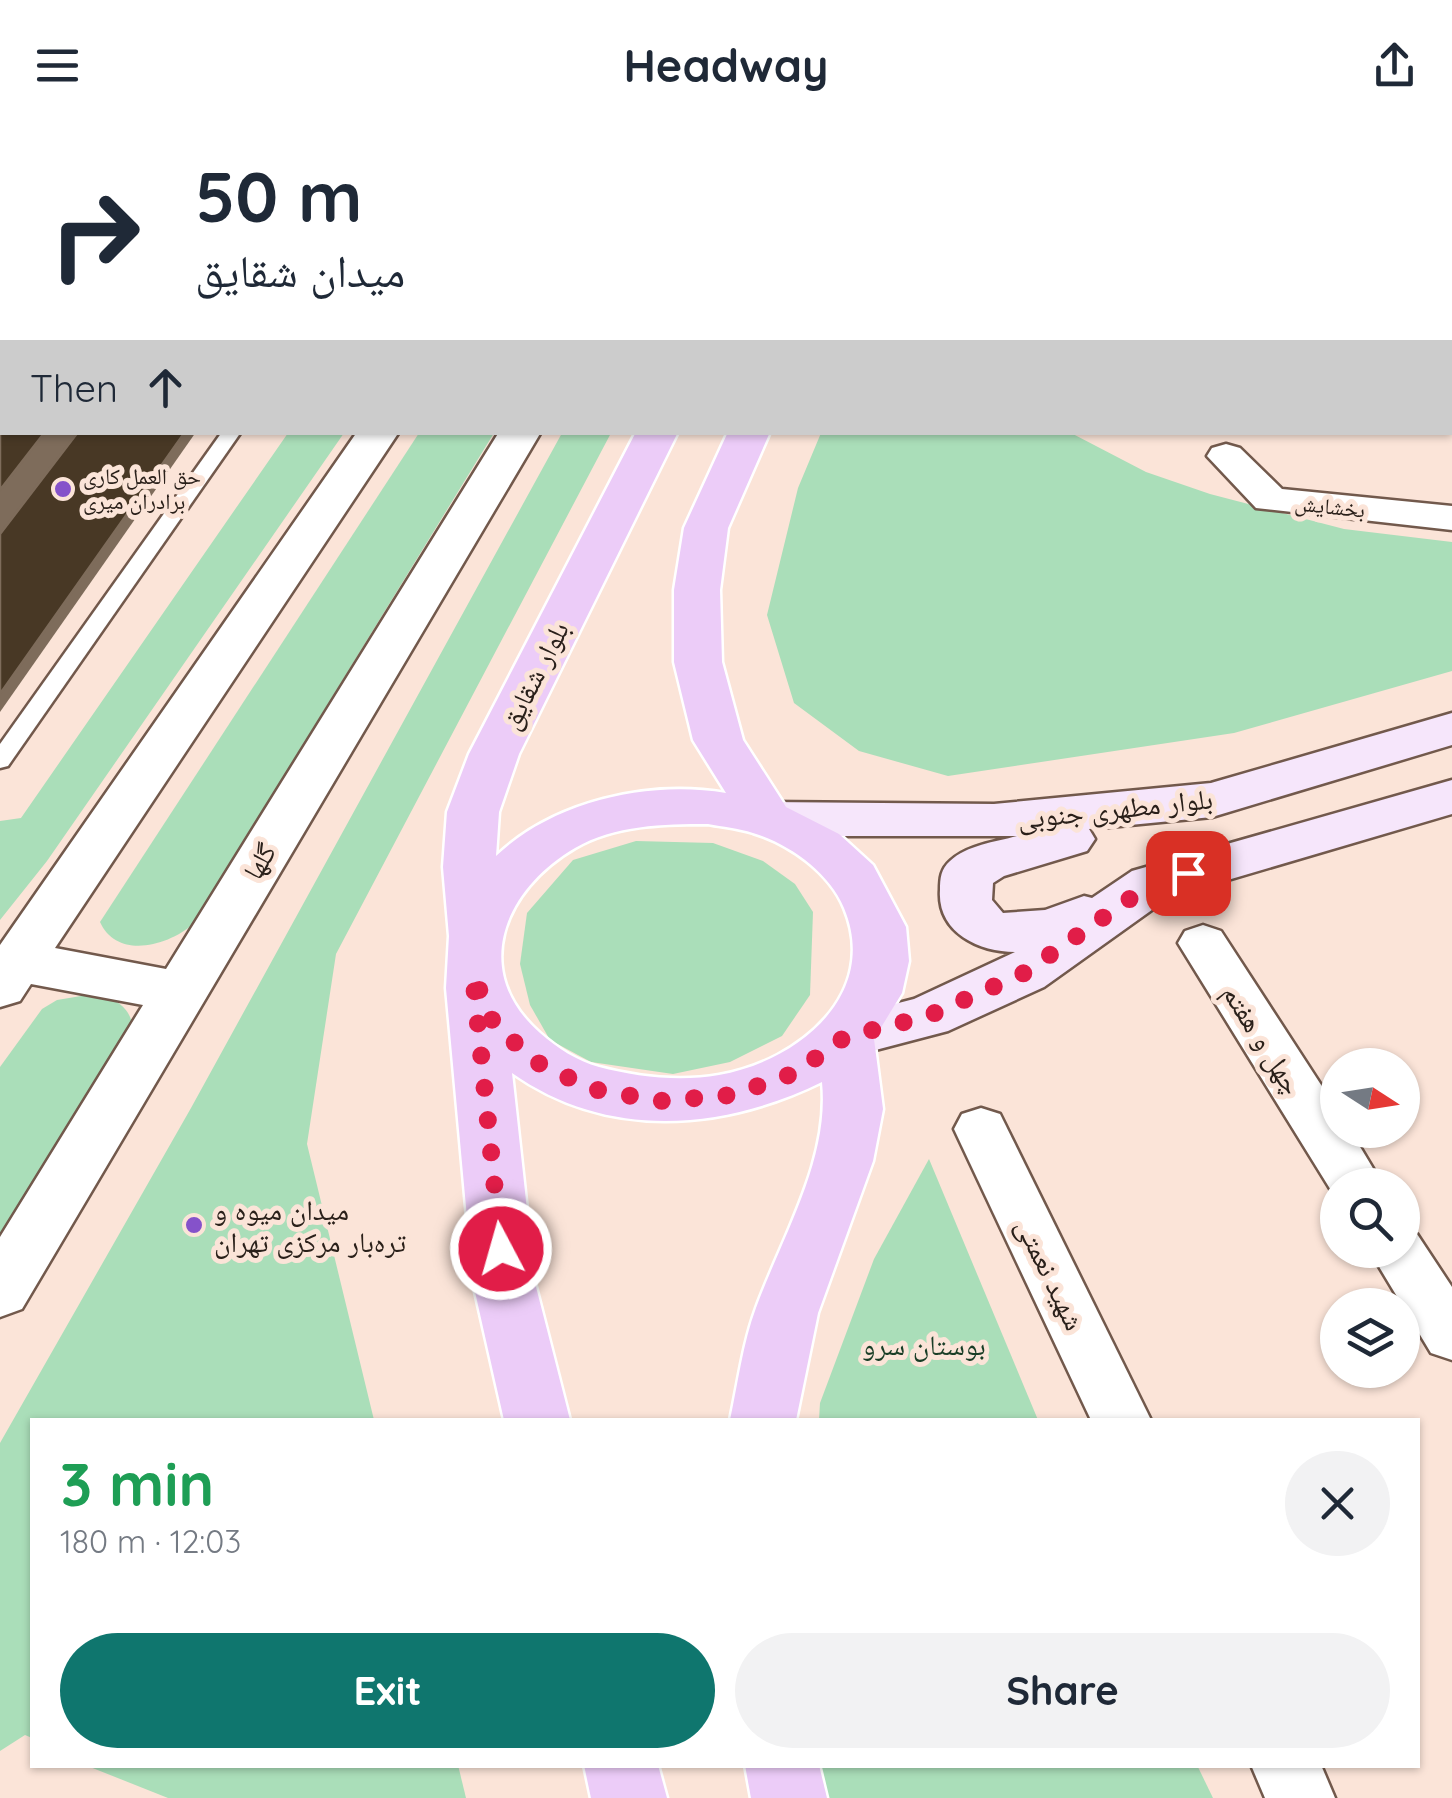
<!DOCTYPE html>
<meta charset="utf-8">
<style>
body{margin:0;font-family:Quicksand,"Noto Naskh Arabic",sans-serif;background:#f2f2f3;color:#1f2937;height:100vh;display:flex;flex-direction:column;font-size:38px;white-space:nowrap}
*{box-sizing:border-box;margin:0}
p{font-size:32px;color:#747a83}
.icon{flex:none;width:55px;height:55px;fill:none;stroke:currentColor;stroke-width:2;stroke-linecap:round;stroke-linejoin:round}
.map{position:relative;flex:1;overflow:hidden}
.panel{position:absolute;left:30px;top:1288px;width:1390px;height:350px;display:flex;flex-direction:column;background:#fff;border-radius:0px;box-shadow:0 2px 8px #0004}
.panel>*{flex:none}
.top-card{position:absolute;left:0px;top:0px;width:1452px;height:305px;box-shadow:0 2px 8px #0004;background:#fff;color:#1f2937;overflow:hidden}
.needle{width:65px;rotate:102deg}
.controls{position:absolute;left:1320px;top:918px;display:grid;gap:20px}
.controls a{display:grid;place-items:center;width:100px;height:100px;border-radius:50%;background:#fff;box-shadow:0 2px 8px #0004;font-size:50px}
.pin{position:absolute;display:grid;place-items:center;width:85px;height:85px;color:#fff;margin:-42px;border-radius:20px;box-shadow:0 5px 15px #0006}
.me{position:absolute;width:110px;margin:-55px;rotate:354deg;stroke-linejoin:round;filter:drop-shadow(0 0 8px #0008)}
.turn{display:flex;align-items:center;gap:35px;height:210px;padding:0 30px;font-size:45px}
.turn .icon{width:130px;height:130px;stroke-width:2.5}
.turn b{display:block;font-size:70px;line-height:85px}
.then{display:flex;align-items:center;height:95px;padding:0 30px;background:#0003;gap:20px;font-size:38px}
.round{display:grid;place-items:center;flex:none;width:105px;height:105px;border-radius:52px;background:#f2f2f3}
.summary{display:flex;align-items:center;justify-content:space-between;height:170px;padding:0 30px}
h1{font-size:60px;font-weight:800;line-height:75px;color:#1e9e55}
.action{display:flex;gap:20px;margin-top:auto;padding:20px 30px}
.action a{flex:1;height:115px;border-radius:60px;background:#0f766e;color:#fff;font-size:40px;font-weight:800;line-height:115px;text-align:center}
.action a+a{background:#f2f2f3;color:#1f2937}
header{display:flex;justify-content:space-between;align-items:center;height:130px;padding:0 30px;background:#fff;font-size:45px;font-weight:800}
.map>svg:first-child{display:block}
.green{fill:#aadeb9}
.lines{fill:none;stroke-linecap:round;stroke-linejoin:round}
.service-casing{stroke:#72594c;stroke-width:5}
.minor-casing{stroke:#72594c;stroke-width:5}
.tertiary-casing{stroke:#72594c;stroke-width:5}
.secondary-casing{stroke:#72594c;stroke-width:5}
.primary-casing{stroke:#fff;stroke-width:5}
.service{fill:#fff;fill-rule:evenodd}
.minor{fill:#fff;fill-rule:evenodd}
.tertiary{fill:#fff;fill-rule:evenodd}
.secondary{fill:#f6e6fb;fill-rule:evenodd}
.primary{fill:#ecccf8;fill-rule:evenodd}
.shaded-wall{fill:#7e6c5b}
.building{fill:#483825;stroke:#7e6c5b;stroke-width:2.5}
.route{stroke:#e11d48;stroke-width:18;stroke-dasharray:0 32.4}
.poi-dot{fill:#8552ca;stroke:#fbe4d8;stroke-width:4}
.labels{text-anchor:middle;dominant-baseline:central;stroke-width:10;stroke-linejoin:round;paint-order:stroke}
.far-poi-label{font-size:22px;fill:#2a201a;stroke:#fbe4d8;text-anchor:start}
.far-street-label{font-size:22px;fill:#2a201a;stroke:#fbe4d8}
.street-label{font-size:28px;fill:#2a201a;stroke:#fbe4d8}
.poi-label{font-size:28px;fill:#2a201a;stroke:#fbe4d8;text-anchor:start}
.park-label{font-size:28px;fill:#193d26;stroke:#fbe4d8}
</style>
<header><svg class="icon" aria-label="menu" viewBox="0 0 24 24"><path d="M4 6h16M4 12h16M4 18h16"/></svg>Headway<svg class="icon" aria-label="share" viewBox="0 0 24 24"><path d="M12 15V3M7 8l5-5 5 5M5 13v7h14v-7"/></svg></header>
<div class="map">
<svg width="1452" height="1668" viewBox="0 0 1452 1668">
<rect width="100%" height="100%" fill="#fbe4d8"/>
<g class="green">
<polygon points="125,0 557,0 123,2"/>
<polygon points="288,303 344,303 47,731 0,790 0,691 21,688"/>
<path d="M419 303H494L193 794C168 816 117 830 100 792Z"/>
<polygon points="562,303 611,303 336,824 307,1014 374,1290 32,1290 32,1608 25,1605 0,1621 0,1313 191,978"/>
<polygon points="821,303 1071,303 1146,342 1210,364 1344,399 1452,412 1452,541 1234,603 948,646 859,621 794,573 767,485 798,358"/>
<polygon points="636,711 713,713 763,731 795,754 813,782 810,865 782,906 730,932 673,944 591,932 550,910 530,875 520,834 527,783 573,730"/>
<path d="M93 864C114 868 129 875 133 897L0 1115V937L42 879 57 870Z"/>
<polygon points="929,1029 1038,1290 819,1290 820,1273 874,1129"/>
<polygon points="85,1635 458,1635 466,1668 168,1668"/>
<polygon points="815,1635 1197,1635 1213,1668 825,1668"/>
</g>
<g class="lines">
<defs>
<g id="service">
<rect x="0" y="153" width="2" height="11"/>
<polygon points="222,302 241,302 8,636 0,638 0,614"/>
</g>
<g id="minor">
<rect x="1450" y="70" width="2" height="20"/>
<polygon points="1226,314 1240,318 1282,359 1452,376 1452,400 1256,378 1207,326 1212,318"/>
<polygon points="1203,795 1221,801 1338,981 1338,1000 1350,1000 1383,1055 1338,1055 1337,1070 1178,813 1185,801"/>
<polygon points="981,978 1000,984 1151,1290 1091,1290 954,999 962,984"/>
<polygon points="1402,1099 1417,1104 1452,1157 1452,1230 1431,1223 1369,1120 1402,1120"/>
<polygon points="1251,1635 1321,1635 1335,1668 1265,1668"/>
</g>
<polygon id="tertiary" points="357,302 399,302 55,818 166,839 499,302 541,302 22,1179 0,1187 0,1107 143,875 31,854 20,871 0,877 0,815"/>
<path id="secondary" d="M1452 583V615L1212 687 1089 699 1095 709 1087 721 1004 746 993 753 992 770 1003 783 1045 780 1084 766 1092 768 1132 741 1452 650V684L1170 767 1044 857 948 901 845 928 825 922 817 907 825 892 914 869 1015 822C978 822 937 802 940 760 940 748 941 739 950 731 967 715 995 712 1017 706H768L750 701 742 689 750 677 768 672 994 674 1211 653Z"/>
<g id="primary">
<path d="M636 302H678L519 624 499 682 496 726C554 671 648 650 726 663L693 610 674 532V460L684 398 728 302H770L728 398 720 460 722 532 743 610 786 677 839 704 873 735 906 797 909 831 902 863 874 909 883 979 873 1031 818 1183 796 1290H730C738 1253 743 1213 756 1178 782 1107 830 1029 822 952 722 1001 607 1010 512 943L535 1153 570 1290H504L473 1153 446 858 449 806 443 737 447 682 469 624ZM708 694C723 697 738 698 753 703 789 714 829 742 844 778 880 864 799 931 719 945 680 952 637 947 599 937 577 931 557 918 540 903 470 842 503 760 575 718 615 695 663 694 708 694Z"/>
<polygon points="584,1635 658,1635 667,1668 591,1668"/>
<polygon points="745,1635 819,1635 827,1668 751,1668"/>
</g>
</defs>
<use href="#service" class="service-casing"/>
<use href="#minor" class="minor-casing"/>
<use href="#tertiary" class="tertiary-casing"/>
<use href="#secondary" class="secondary-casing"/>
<use href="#primary" class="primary-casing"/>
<use href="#service" class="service"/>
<use href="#minor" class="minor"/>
<use href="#tertiary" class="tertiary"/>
<use href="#secondary" class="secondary"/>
<use href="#primary" class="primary"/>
</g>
<g class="shaded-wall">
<polygon points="11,0 60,0 57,2 9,2"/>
<polygon points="2,9 2,60 0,63 0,12"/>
<polygon points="45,302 91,302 0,421 0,360"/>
<polygon points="185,302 196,302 0,582 0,564"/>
</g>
<g class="building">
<polygon points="0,0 11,0 9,2 2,2 2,9 0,12"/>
<polygon points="0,169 2,169 2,302 45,302 0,360"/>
<polygon points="78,302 185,302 0,564 0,404"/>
</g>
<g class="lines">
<polyline class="route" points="501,1119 473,845 493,892 534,931 592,959 660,971 732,965 795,943 845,907 928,886 1024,843 1151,754 1188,743"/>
</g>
<g class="poi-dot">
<circle cx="63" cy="359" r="10"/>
<circle cx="194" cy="1095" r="10"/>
</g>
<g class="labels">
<g class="far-poi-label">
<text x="83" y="346">حق العمل کاری<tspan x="83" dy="25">برادران میری</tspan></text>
</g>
<g class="far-street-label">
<text transform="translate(1330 376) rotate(6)">بخشایش</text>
</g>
<g class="street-label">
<text transform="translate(534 545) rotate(-63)">بلوار شقایق</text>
<text transform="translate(1115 678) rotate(-6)">بلوار مطهری جنوبی</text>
<text transform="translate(259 731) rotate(-59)">گلها</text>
<text transform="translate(1263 909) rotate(58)">چهل و هفتم</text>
<text transform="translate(1051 1144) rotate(64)">شهید نعمتی</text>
</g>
<g class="poi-label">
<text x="214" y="1079">میدان میوه و<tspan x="214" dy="32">تره‌بار مرکزی تهران</tspan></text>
</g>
<g class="park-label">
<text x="924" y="1214">بوستان سرو</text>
</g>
</g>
</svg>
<div class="controls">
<a><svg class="needle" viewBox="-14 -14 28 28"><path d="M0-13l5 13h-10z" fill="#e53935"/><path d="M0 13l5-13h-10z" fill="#747a83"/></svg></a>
<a><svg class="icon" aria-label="search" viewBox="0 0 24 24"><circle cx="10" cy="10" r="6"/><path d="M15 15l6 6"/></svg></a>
<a><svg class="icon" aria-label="layers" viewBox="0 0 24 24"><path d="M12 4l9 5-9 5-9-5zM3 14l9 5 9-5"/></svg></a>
</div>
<div class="pin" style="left:1188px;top:743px;background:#d93025"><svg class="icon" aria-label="arrive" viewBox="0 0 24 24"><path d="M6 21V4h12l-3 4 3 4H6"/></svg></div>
<svg class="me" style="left:501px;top:1119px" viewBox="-20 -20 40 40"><circle r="17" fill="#e11d48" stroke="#fff" stroke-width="3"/><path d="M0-11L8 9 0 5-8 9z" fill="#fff"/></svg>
<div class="top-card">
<div class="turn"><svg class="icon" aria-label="right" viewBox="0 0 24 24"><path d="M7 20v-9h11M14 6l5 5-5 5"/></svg><div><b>50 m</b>میدان شقایق</div></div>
<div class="then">Then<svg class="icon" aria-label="ahead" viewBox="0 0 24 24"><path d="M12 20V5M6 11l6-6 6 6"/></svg></div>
</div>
<section class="panel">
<div class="summary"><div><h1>3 min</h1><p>180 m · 12:03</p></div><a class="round"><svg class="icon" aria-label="close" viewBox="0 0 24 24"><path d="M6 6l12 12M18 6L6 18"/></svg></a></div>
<div class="action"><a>Exit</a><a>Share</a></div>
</section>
</div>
